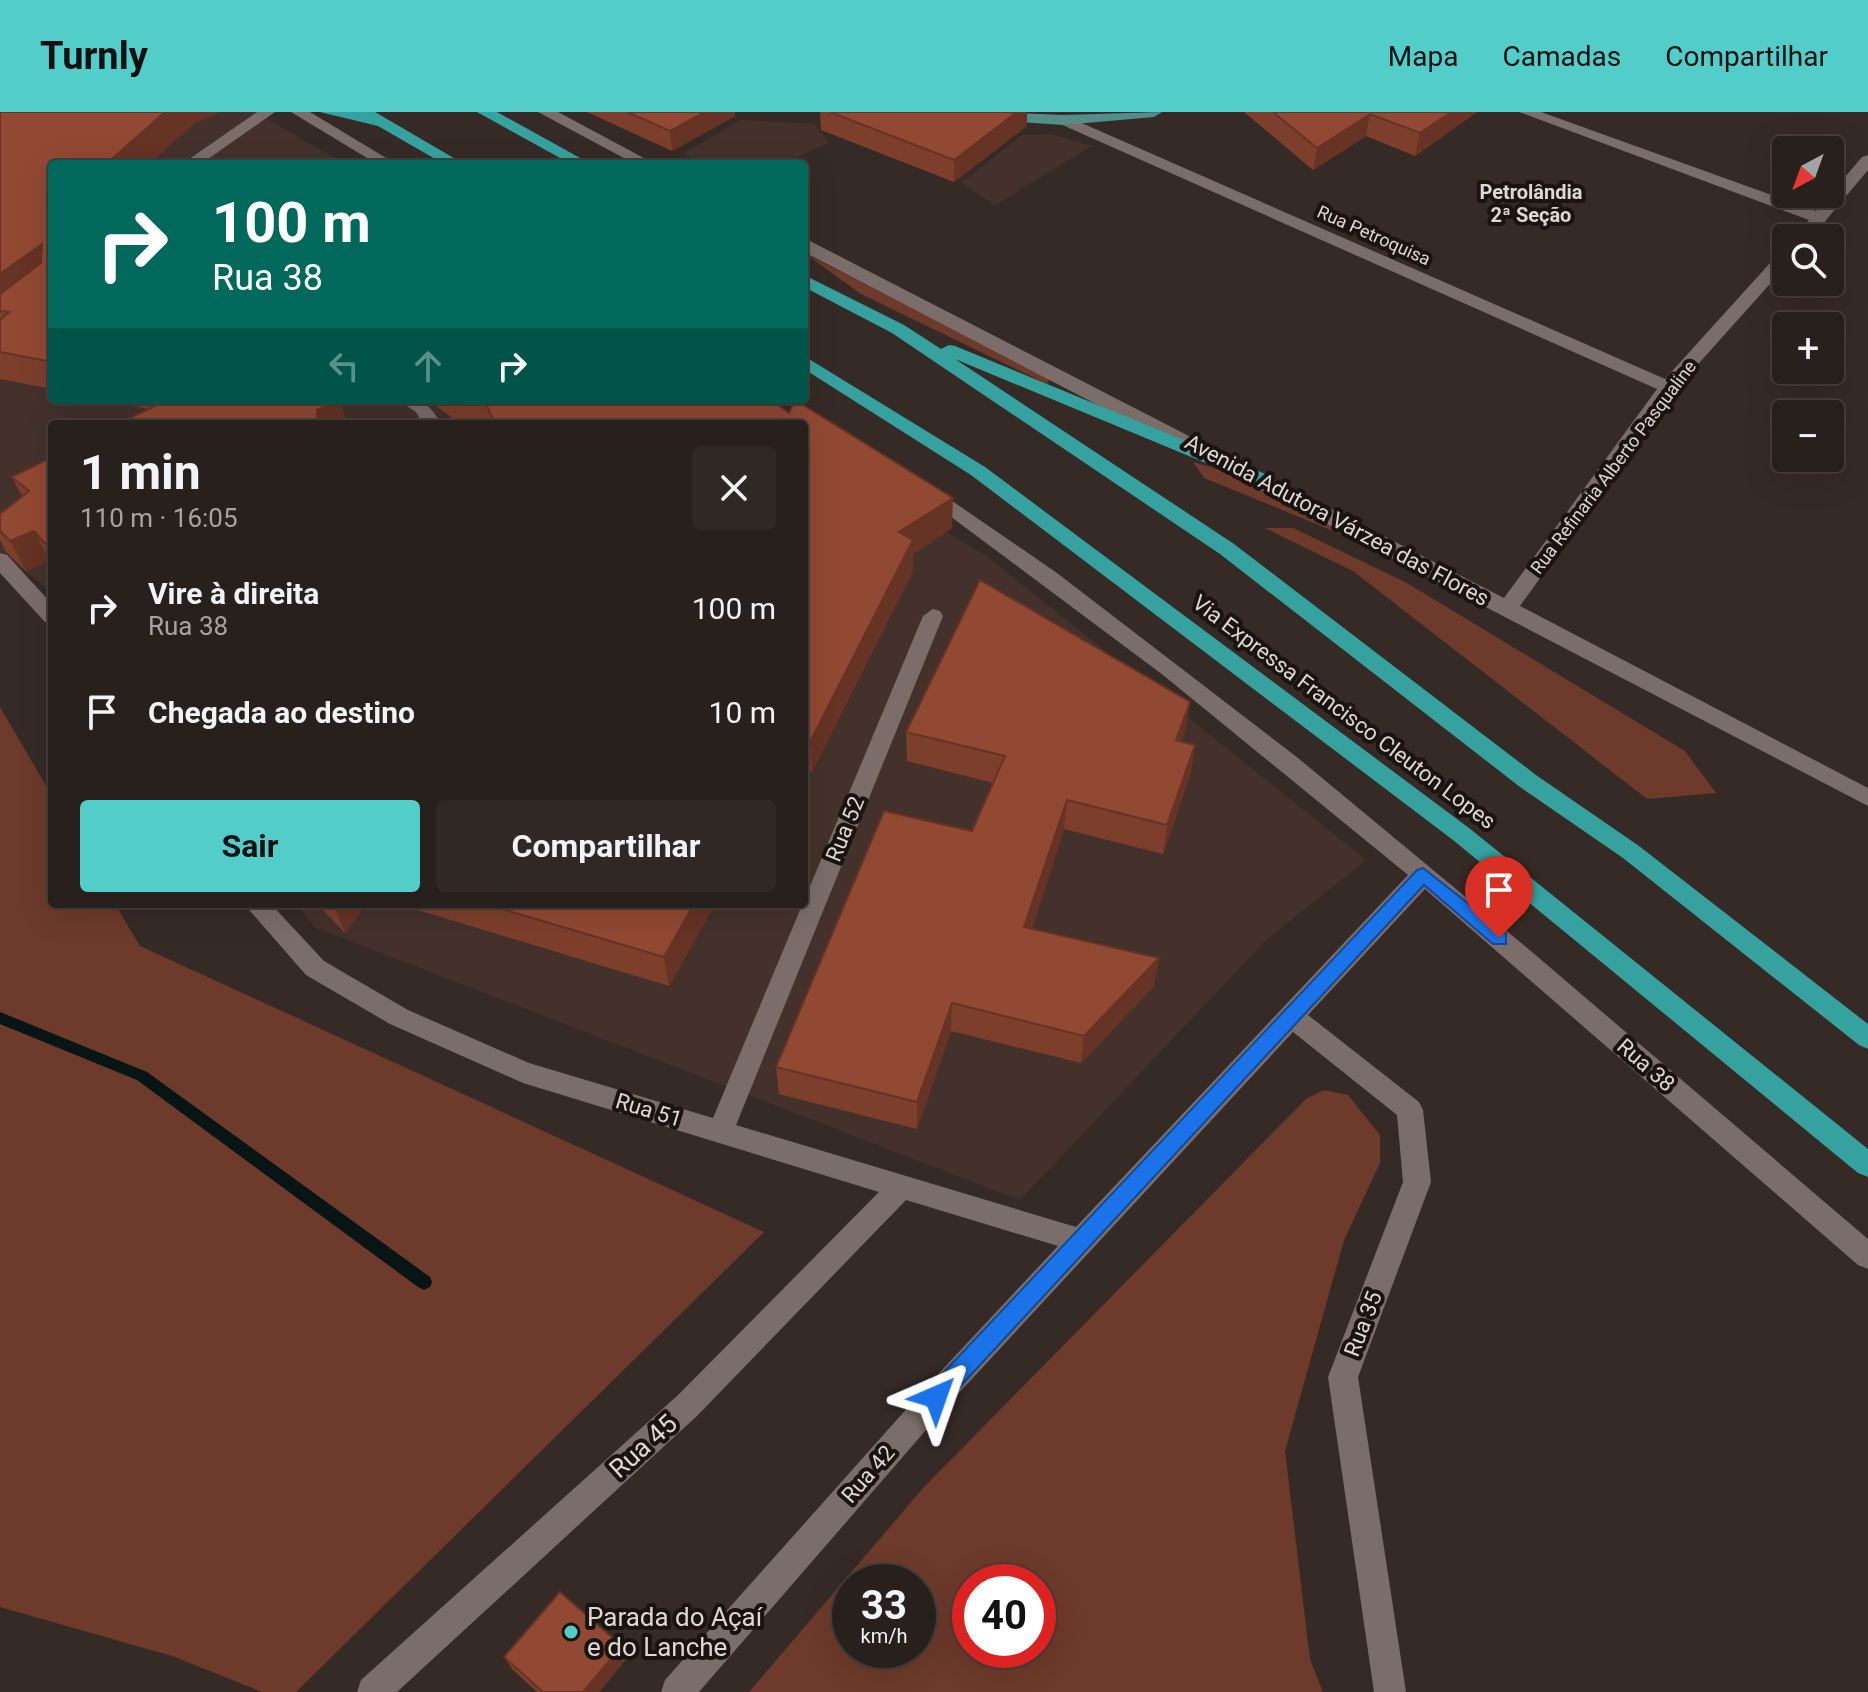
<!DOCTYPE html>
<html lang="pt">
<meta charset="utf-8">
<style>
body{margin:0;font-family:Roboto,sans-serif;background:#302825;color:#f1f3f6;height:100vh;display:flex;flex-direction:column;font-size:30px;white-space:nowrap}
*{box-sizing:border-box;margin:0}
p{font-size:26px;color:#a5a3a3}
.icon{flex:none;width:44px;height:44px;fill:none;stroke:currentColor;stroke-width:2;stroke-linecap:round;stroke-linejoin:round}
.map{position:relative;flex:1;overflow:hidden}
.panel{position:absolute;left:48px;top:308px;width:760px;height:488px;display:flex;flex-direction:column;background:#28201c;border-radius:8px;box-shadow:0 8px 32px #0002,0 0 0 2px #443e3b}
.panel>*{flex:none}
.hud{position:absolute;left:48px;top:48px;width:760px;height:244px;border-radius:8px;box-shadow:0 8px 32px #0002,0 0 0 2px #443e3b;background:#00695c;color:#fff;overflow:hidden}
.needle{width:52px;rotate:221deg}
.tools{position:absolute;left:1772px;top:24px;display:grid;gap:16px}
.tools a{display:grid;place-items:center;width:72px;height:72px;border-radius:8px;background:#28201c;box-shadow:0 8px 32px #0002,0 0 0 2px #443e3b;font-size:40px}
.speed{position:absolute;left:832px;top:1452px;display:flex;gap:16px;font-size:40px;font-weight:700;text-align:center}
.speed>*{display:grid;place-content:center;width:104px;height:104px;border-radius:50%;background:#28201c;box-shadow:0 8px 32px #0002,0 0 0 2px #443e3b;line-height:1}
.speed small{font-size:20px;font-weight:400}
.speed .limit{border:12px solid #d22;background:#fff;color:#111}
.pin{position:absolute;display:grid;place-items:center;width:68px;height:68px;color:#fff;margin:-82px -34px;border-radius:50% 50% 50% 0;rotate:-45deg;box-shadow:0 0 8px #0007}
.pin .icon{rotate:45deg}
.me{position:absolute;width:88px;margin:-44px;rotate:43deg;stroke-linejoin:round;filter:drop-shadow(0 0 6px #0008)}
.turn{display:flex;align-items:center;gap:28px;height:168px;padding:0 32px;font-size:36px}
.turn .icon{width:104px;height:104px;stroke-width:2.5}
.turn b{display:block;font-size:56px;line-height:68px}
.lanes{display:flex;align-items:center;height:76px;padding:0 32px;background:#0003;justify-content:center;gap:40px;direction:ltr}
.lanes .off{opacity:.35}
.round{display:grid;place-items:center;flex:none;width:84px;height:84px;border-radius:8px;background:#302825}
.summary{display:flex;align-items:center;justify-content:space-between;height:136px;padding:0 32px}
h1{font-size:48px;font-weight:700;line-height:60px}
.primary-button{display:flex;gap:16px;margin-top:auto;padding:16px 32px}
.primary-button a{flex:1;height:92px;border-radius:8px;background:#53cdc9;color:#111;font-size:32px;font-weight:700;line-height:92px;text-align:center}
.primary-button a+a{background:#302825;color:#f1f3f6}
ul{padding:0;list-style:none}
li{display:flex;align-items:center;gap:24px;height:104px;padding:0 32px}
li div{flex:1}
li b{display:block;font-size:30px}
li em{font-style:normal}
header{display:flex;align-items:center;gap:48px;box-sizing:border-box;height:112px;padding:0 40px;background:#53cdc9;color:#111}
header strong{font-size:38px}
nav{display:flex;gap:44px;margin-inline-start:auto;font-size:28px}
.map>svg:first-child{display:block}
.built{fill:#44312c}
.green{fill:#6d3a2b;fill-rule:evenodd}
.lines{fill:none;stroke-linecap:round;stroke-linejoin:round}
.stream{fill:#071514;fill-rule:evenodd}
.minor{fill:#7b6d69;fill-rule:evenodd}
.major{fill:#528d89;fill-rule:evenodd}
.highway{fill:#36a29f;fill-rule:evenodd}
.wall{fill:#7d3f2c}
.shaded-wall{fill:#663324}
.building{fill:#914933;stroke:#663324;stroke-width:2}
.route{fill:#1a73e8;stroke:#114b97;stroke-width:2}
.poi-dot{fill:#53cdc9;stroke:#191412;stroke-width:3}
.labels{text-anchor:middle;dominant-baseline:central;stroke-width:8;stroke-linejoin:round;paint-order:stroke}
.far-street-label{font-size:18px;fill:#dfd7d4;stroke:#191412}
.far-neighbourhood-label{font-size:20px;font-weight:bold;fill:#dfd7d4;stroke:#191412}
.street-label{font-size:22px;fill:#dfd7d4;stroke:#191412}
.near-street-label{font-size:26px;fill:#dfd7d4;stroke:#191412}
.near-poi-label{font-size:26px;fill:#dfd7d4;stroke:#191412;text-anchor:start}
</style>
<header>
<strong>Turnly</strong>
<nav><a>Mapa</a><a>Camadas</a><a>Compartilhar</a></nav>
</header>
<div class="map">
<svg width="1868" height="1580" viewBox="0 0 1868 1580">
<rect width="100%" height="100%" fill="#362a26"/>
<g class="built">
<polygon points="0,0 254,0 346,52 52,52 52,288 731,288 770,312 52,312 52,480 0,440"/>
<polygon points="741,8 814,12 829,30 783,52 705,52 683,42"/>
<polygon points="1051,22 1092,34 995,93 961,71 1022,23"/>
<polygon points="804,333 989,446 1366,748 1268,826 1020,1088 314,815 298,792 804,792"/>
</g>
<g class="green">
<polygon points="804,141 1050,266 1047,272 861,182"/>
<polygon points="1193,350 1239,363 1348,425 1204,366"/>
<polygon points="1265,416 1293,416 1407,471 1685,639 1716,681 1647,687 1353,459"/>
<polygon points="0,595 52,684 52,792 115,792 140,834 764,1120 296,1580 262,1580 172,1544 0,1495"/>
<path d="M1324 978 1348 983 1380 1023V1051L1344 1128 1285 1339 1310 1547 1323 1580H749L924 1375 1306 987ZM850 1470H918V1538H850ZM970 1470H1038V1538H970Z"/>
</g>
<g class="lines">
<polygon class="stream" points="0,900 147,960 430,1165 432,1170 430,1175 424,1178 418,1175 137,968 0,912"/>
<g class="minor">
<polygon points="257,0 275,0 201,52 182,52"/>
<polygon points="291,0 310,0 396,52 377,52"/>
<polygon points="538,0 558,0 655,52 635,52"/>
<polygon points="1519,0 1541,0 1816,99 1862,45 1868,43 1868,58 1811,126 1794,126 1809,108"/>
<polygon points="1058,5 1068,5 1665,267 1780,140 1786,139 1786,154 1674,279 1520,494 1868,676 1868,694 804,140 804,128 810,129 1504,486 1657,277 1058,11"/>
<path d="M398 288C422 288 429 290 441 312H423L416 300Z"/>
<polygon points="926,371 1057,461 1298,646 1532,840 1868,1127 1868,1157 1858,1153 1425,777 1308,903 1419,990 1423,998 1431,1070 1358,1265 1406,1580 1374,1580 1328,1265 1403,1070 1397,1003 1293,920 946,1295 699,1580 661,1580 665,1568 926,1275 1058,1134 906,1088 697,1304 397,1580 357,1580 361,1568 677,1284 879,1080 523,971 390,912 306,863 244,792 271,792 324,849 408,898 529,951 713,1006 923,504 933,497 940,499 943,504 736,1013 1076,1115 1408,763 1163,563 919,381 916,377"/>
<polygon points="0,441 7,443 52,492 52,512 45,510 0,461"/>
</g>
<polygon class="major" points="994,0 1063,3 1162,0 1154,5 1063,13 989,8 986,5"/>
<g class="highway">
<polygon points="320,0 375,0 464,52 444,52 378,14"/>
<polygon points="477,0 497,0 591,52 571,52"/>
<polygon points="804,163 904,213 941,237 949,233 955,234 1268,363 1271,367 1268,371 1254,371 955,247 1234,432 1536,663 1639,734 1868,912 1868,937 1859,933 1623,746 1520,675 1220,442 892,221 804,175"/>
<polygon points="804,244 985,355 1469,716 1868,1037 1868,1065 1858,1061 1453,728 971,363 804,257"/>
</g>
</g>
<g class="wall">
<polygon points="0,0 195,11 52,52 52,277 0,267"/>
<polygon points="587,0 735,0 735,4 672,39"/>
<polygon points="820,0 1027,0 1027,14 954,70 821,18"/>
<polygon points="1244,0 1477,0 1415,44 1366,24 1313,58"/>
<polygon points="104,288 339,288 347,312 118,312 148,297"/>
<polygon points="429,288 771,288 952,416 913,442 913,459 812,660 804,658 804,312 460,312"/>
<polygon points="52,345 52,452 50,449 26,459 6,440 0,428 0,402 22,384 12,365"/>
<polygon points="1190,590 1185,619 1181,629 1195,633 1190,663 1163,742 1064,717 1032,816 1154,874 1081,951 951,919 917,1017 779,982 776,955 972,719 993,671 907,649 906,620"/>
<polygon points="317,792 366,792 345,821"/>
<polygon points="398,792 715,792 669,874"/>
<polygon points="622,1534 627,1546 599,1580 537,1580 512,1557 504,1545"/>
</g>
<g class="shaded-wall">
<polygon points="165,0 221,0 195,11 149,52 106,52"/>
<polygon points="705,0 735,0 735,4 672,39 670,19"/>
<polygon points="1017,0 1027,0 1027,14 954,70 954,48"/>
<polygon points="1451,0 1477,0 1415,44 1420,21"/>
<polygon points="1370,2 1366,24 1313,58 1317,36"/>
<polygon points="42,132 52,157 0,199 0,162"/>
<polygon points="339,288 347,312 317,312 317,298"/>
<polygon points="953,386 952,416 913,442 913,459 812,660 810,630 899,420"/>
<polygon points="34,419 50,449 26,459 10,429"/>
<polygon points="1190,590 1185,619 1172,658 1176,628"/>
<polygon points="1195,633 1190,663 1163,742 1167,713"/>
<polygon points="1067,688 1064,717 1023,843 1024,815"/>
<polygon points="333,792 366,792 345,821"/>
<polygon points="694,792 715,792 669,874 664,845"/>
<polygon points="1159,846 1154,874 1081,951 1084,924"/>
<polygon points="952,891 951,919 917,1017 917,990"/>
<polygon points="622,1534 627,1546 599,1580 583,1580"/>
</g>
<g class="building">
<polygon points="0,0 165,0 106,52 108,52 52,52 52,250 0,240 0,208 9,200 0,199 0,182 41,151 42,132 0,162"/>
<polygon points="627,0 705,0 670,19"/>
<polygon points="830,0 1017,0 954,48"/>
<polygon points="1273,0 1451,0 1420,21 1370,2 1317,36"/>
<polygon points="166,288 339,288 317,298 317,312 118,312"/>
<polygon points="484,288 771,288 789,301 795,288 953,386 899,420 913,428 810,630 804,629 804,312 495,312"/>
<polygon points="52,345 52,439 34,419 10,429 0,419 0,402 29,379 12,365"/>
<polygon points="980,468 1190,590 1176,628 1195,633 1167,713 1067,688 1024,815 1159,846 1084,924 952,891 917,990 776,955 884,699 972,719 1005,644 906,620"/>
<polygon points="485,792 694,792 664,845"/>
<polygon points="560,1480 622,1534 583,1580 543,1580 504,1545"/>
</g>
<polygon class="route" points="1423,756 1506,821 1506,832 1493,832 1424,773 943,1293 936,1296 928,1293 924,1285 928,1277 1417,758"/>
<circle class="poi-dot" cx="571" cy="1520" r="8"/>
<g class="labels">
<g class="far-street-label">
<text transform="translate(1374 123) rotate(24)">Rua Petroquisa</text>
<text transform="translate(1613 355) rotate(-53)">Rua Refinaria Alberto Pasqualine</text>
</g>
<g class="far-neighbourhood-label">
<text x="1531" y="80">Petrolândia<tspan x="1531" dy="23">2ª Seção</tspan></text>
</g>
<g class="street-label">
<text transform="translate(1337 408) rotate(28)">Avenida Adutora Várzea das Flores</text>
<text transform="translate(1344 600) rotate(37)">Via Expressa Francisco Cleuton Lopes</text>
<text transform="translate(845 717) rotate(-68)">Rua 52</text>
<text transform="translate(1646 953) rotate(41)">Rua 38</text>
<text transform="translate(649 998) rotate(17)">Rua 51</text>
<text transform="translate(1363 1212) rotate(-69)">Rua 35</text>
<text transform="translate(868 1362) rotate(-49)">Rua 42</text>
</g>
<g class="near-street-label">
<text transform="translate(643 1334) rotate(-42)">Rua 45</text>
</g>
<g class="near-poi-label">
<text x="587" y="1505">Parada do Açaí<tspan x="587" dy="30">e do Lanche</tspan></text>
</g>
</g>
</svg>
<div class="tools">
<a><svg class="needle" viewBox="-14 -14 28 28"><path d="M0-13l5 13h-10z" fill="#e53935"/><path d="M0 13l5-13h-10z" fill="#a5a3a3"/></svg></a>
<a><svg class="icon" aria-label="search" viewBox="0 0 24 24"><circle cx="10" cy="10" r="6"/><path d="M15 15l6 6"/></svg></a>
<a>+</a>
<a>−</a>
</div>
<div class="speed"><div>33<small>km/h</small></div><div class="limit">40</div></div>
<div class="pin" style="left:1499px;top:826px;background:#d93025"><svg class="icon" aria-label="arrive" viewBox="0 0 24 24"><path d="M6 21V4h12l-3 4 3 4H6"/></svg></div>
<svg class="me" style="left:936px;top:1285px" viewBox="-20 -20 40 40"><path d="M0-17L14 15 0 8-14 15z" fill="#1a73e8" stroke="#fff" stroke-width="4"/></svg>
<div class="hud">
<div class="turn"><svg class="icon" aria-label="right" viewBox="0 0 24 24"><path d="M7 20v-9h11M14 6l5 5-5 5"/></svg><div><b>100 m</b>Rua 38</div></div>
<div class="lanes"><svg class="icon off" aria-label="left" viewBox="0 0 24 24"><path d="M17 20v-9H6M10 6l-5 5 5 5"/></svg><svg class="icon off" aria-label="ahead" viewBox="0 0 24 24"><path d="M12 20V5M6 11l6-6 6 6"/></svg><svg class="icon" aria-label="right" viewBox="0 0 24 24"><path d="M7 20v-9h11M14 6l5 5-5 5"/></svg></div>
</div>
<section class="panel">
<div class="summary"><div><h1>1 min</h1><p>110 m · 16:05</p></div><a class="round"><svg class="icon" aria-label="close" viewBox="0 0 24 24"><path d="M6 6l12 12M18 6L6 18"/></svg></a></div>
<ul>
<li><svg class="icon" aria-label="right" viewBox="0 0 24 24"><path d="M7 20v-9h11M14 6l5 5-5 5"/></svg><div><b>Vire à direita</b><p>Rua 38</p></div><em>100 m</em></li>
<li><svg class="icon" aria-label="arrive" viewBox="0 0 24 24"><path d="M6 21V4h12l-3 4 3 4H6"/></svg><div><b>Chegada ao destino</b></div><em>10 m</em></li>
</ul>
<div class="primary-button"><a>Sair</a><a>Compartilhar</a></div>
</section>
</div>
